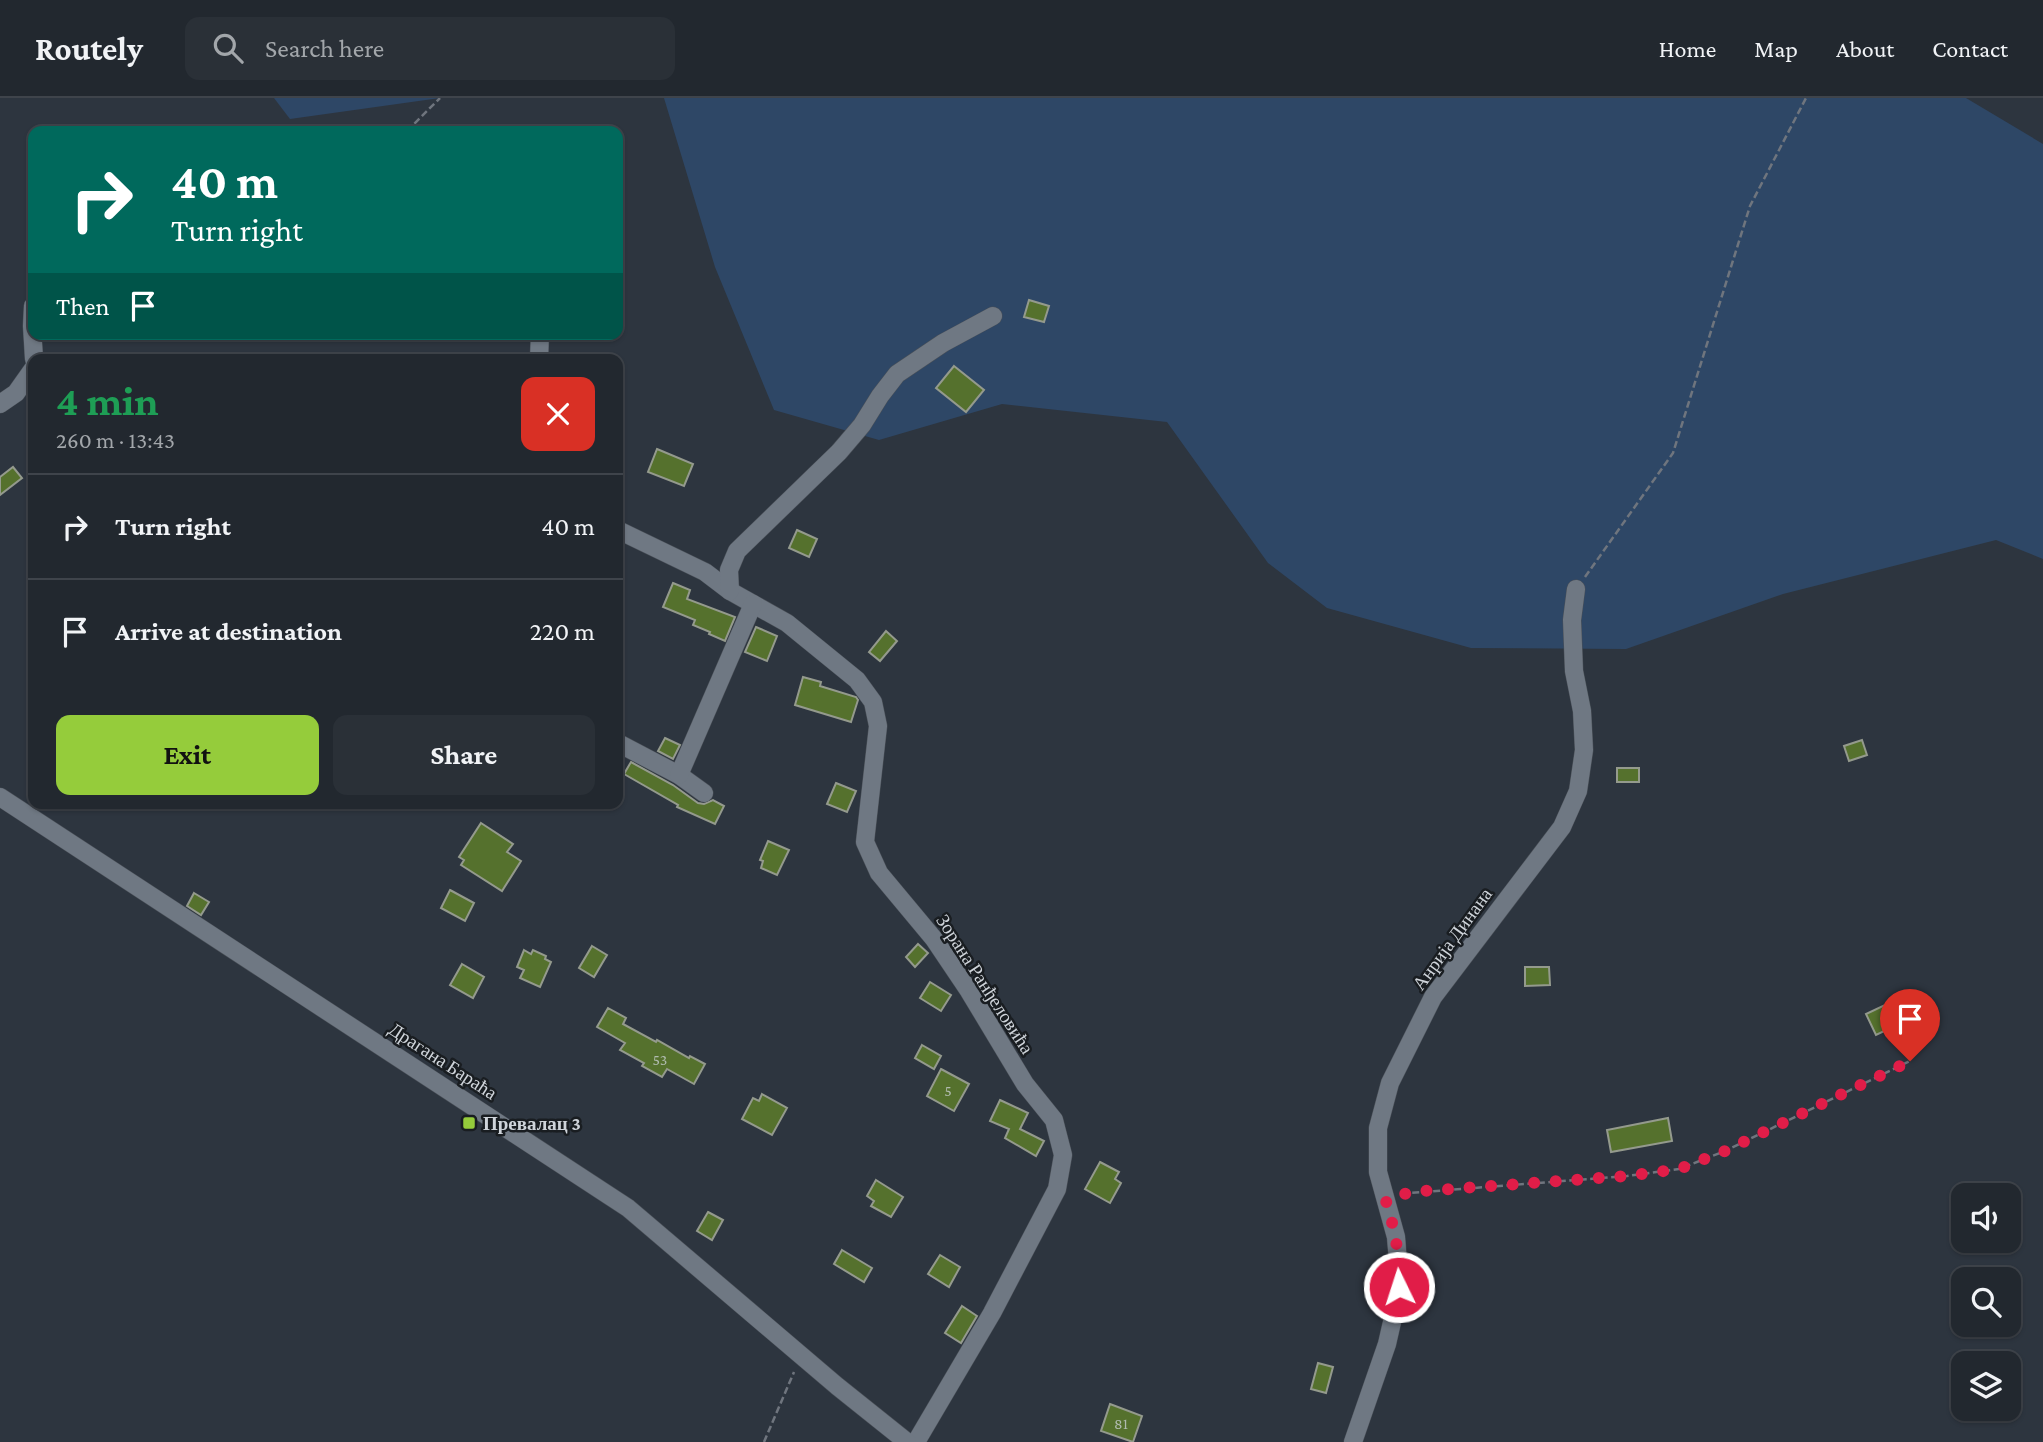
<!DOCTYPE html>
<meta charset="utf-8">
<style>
body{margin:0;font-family:"Crimson Pro",serif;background:#2a3037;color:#f1f3f6;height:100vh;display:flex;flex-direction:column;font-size:26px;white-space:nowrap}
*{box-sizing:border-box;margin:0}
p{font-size:23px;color:#a2a6aa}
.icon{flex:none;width:38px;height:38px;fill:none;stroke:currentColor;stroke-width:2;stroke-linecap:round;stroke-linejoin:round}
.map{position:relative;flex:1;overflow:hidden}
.side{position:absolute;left:28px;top:256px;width:595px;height:455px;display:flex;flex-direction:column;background:#22282f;border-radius:14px;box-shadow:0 2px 5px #0004,0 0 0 2px #3f444b}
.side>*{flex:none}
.hud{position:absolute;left:28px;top:28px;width:595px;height:214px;border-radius:14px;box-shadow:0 2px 5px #0004,0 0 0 2px #3f444b;background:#00695c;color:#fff;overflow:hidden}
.controls{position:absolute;left:1951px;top:1085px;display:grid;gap:14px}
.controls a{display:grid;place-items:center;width:70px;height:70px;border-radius:14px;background:#22282f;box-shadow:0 2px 5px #0004,0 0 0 2px #3f444b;font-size:35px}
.pin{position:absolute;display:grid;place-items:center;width:60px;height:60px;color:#fff;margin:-72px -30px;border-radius:50% 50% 50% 0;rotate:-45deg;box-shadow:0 0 7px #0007}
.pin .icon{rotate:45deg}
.me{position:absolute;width:77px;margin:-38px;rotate:356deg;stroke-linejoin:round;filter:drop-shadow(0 0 5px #0008)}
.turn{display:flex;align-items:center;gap:24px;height:147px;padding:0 28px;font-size:32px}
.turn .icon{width:91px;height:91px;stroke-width:2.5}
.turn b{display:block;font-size:49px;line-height:60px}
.then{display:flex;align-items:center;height:66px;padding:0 28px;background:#0003;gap:14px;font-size:26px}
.round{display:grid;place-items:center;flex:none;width:74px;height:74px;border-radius:14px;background:#2a3037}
.overview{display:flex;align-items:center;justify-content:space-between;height:119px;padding:0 28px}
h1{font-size:42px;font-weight:700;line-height:52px;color:#1e9e55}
.cta{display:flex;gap:14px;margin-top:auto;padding:14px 28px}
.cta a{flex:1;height:80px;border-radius:14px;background:#95cc3b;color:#111;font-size:28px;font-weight:700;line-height:80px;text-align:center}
.cta a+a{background:#2a3037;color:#f1f3f6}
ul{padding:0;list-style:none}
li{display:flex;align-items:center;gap:21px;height:105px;padding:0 28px;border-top:2px solid #3f444b}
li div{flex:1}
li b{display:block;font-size:26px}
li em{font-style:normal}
header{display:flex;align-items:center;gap:42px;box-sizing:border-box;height:98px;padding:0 35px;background:#22282f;border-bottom:2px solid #3f444b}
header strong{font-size:33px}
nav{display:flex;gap:38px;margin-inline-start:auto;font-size:24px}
.search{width:490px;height:63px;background:#2a3037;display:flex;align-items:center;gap:18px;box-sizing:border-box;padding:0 24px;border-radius:14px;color:#a2a6aa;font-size:26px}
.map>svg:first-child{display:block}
.green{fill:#2e4766}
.building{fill:#55712d;stroke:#949a8d;stroke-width:2}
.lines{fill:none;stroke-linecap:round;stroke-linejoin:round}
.minor-casing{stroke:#4a5058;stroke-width:19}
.path{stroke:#6f757e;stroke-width:2.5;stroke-dasharray:7 3.5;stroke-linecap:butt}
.minor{stroke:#6f7883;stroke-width:18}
.route{stroke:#e11d48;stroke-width:12;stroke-dasharray:0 21.6}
.poi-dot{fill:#95cc3b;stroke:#191d21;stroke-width:2.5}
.labels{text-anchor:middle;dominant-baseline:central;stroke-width:5;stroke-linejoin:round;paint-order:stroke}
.number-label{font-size:16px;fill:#b0bbaf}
.street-label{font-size:19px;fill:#cfd4da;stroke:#191d21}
.poi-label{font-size:19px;font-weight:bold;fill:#cfd4da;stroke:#191d21;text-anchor:start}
</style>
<header>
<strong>Routely</strong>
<div class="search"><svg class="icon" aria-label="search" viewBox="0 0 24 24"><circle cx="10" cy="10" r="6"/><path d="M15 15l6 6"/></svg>Search here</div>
<nav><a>Home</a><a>Map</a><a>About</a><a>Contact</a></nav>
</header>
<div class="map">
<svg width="2043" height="1344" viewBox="0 0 2043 1344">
<rect width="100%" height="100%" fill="#2d353f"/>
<g class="green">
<polygon points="274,0 440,0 290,21"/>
<polygon points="664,0 1966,0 2043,46 2043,461 1996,442 1783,496 1626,551 1471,550 1327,510 1268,465 1167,324 1002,306 879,342 774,312 715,169"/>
</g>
<g class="building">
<polygon points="1029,202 1049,208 1044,224 1024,219"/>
<polygon points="954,268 984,292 966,314 936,290"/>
<polygon points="657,351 693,366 684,388 648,374"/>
<polygon points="13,369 22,380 0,397 0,379"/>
<polygon points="797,432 817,441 809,459 789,450"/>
<polygon points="673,485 690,492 687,501 735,519 725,543 709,536 710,534 693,527 695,522 663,509"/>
<polygon points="756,529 777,538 767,563 745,554"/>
<polygon points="886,533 897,543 880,563 869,554"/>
<polygon points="803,579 821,584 820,588 856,599 858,602 851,624 795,607"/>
<polygon points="665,640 680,647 673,661 658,653"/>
<polygon points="1862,642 1867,657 1849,663 1844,648"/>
<polygon points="631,664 673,687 698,705 704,706 713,702 724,708 715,726 677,709 678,707 624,676"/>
<rect x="1617" y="670" width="22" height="14"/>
<polygon points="836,685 856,693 847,714 827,706"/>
<polygon points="481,725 513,746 507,754 521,763 502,793 461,767 464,762 459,759"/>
<polygon points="768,743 789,752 777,777 761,770 763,763 760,762"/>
<polygon points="450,792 474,805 465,823 441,810"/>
<polygon points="194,795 209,804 201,817 187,808"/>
<polygon points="918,846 928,855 915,869 906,859"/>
<polygon points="592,848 607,857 594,879 579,870"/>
<polygon points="524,852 531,856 533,852 546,858 545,861 551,864 540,889 520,880 524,872 517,869"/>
<polygon points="462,866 484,879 473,900 450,887"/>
<polygon points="1525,869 1549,869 1550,887 1525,888"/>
<polygon points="930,884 951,897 941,913 920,900"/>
<polygon points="1887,906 1897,927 1876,937 1866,916"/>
<polygon points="608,910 626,920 623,926 656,944 657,942 689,960 690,958 705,966 694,986 667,971 662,979 642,968 644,965 620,952 625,945 597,929"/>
<polygon points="922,947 941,958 934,971 915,960"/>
<polygon points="941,971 969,986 954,1013 927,998"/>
<polygon points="762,996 787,1010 772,1037 742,1021 753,1000 759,1003"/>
<polygon points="1000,1002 1028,1015 1020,1031 1044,1043 1036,1058 1005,1040 1009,1031 990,1023"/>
<polygon points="1668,1020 1672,1043 1611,1054 1607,1032"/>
<polygon points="1100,1064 1119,1074 1115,1081 1121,1085 1110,1105 1085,1091"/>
<polygon points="876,1082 903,1099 891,1119 871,1108 874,1103 867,1098"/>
<polygon points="708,1114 723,1122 712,1142 697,1133"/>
<polygon points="842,1152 872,1170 864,1184 834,1166"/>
<polygon points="940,1157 960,1169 949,1189 928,1176"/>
<polygon points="962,1208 977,1218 961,1245 945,1235"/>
<polygon points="1318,1265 1333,1269 1326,1295 1311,1291"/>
<polygon points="1110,1306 1142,1318 1133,1344 1101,1333"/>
</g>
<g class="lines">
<defs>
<g id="minor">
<polyline points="33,208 32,228 34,261"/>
<polyline points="539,261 540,236"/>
<polyline points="0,306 16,295 33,271"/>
<polyline points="618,432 705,474 730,493 787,525 857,582 873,604 878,628 865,744 879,775 934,841 969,893 1025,986 1054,1022 1063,1057 1057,1091 992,1215 916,1344"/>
<polyline points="730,493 729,472 737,453 839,354 862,327 880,298 897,276 943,245 993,218"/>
<polyline points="618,645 679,677 704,695"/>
<polyline points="679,677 753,506"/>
<polyline points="0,699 628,1110 837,1288 907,1344"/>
<polyline points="1353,1344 1387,1246 1400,1189 1396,1139 1378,1074 1378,1030 1390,985 1433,899 1562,729 1578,693 1584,652 1582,613 1574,573 1572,522 1576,491"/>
</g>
</defs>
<use href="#minor" class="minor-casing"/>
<g class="path">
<polyline points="407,33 440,0"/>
<polyline points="1585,479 1673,355 1750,108 1806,0"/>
<polyline points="1402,1097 1410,1095 1627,1078 1679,1071 1725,1053 1910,963"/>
<polyline points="764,1344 794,1274"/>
</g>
<use href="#minor" class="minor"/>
</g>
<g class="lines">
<polyline class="route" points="1399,1189 1396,1139 1386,1103 1410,1094 1627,1078 1679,1071 1725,1053 1910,963"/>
</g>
<rect class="poi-dot" x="462" y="1018" width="14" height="14" rx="3.5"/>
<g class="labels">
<g class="number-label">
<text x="660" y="961">53</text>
<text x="948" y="992">5</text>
<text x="1121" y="1325">81</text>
</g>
<g class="street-label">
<text transform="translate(1452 841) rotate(-54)">Анрија Динана</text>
<text transform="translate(985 886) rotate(57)">Зорана Ранђеловића</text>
<text transform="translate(443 963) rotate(33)">Драгана Бараћа</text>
</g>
<g class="poi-label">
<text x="483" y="1025">Превалац 3</text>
</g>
</g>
</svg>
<div class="controls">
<a><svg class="icon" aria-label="sound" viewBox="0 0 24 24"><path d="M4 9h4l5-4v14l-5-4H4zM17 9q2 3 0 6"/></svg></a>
<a><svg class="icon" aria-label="search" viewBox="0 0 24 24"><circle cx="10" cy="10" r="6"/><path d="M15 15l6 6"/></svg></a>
<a><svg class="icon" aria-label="layers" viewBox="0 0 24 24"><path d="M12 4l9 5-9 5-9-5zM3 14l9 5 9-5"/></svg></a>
</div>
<div class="pin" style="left:1910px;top:963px;background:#d93025"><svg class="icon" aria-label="arrive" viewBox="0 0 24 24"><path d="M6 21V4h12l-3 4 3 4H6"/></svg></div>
<svg class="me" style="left:1399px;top:1189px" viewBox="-20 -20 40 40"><circle r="17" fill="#e11d48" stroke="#fff" stroke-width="3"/><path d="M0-11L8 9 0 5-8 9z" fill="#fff"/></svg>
<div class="hud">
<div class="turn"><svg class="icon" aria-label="right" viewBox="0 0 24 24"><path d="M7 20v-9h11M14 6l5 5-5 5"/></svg><div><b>40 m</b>Turn right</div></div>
<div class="then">Then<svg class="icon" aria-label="arrive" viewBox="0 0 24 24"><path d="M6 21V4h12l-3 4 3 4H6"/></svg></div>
</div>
<section class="side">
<div class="overview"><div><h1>4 min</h1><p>260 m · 13:43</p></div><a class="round" style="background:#d93025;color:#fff"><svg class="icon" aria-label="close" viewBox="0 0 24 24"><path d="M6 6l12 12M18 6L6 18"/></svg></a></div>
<ul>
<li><svg class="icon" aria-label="right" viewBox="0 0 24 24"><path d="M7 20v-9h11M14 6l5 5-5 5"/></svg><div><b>Turn right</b></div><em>40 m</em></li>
<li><svg class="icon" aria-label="arrive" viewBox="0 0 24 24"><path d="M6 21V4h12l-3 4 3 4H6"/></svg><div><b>Arrive at destination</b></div><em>220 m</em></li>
</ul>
<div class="cta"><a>Exit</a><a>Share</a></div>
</section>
</div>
